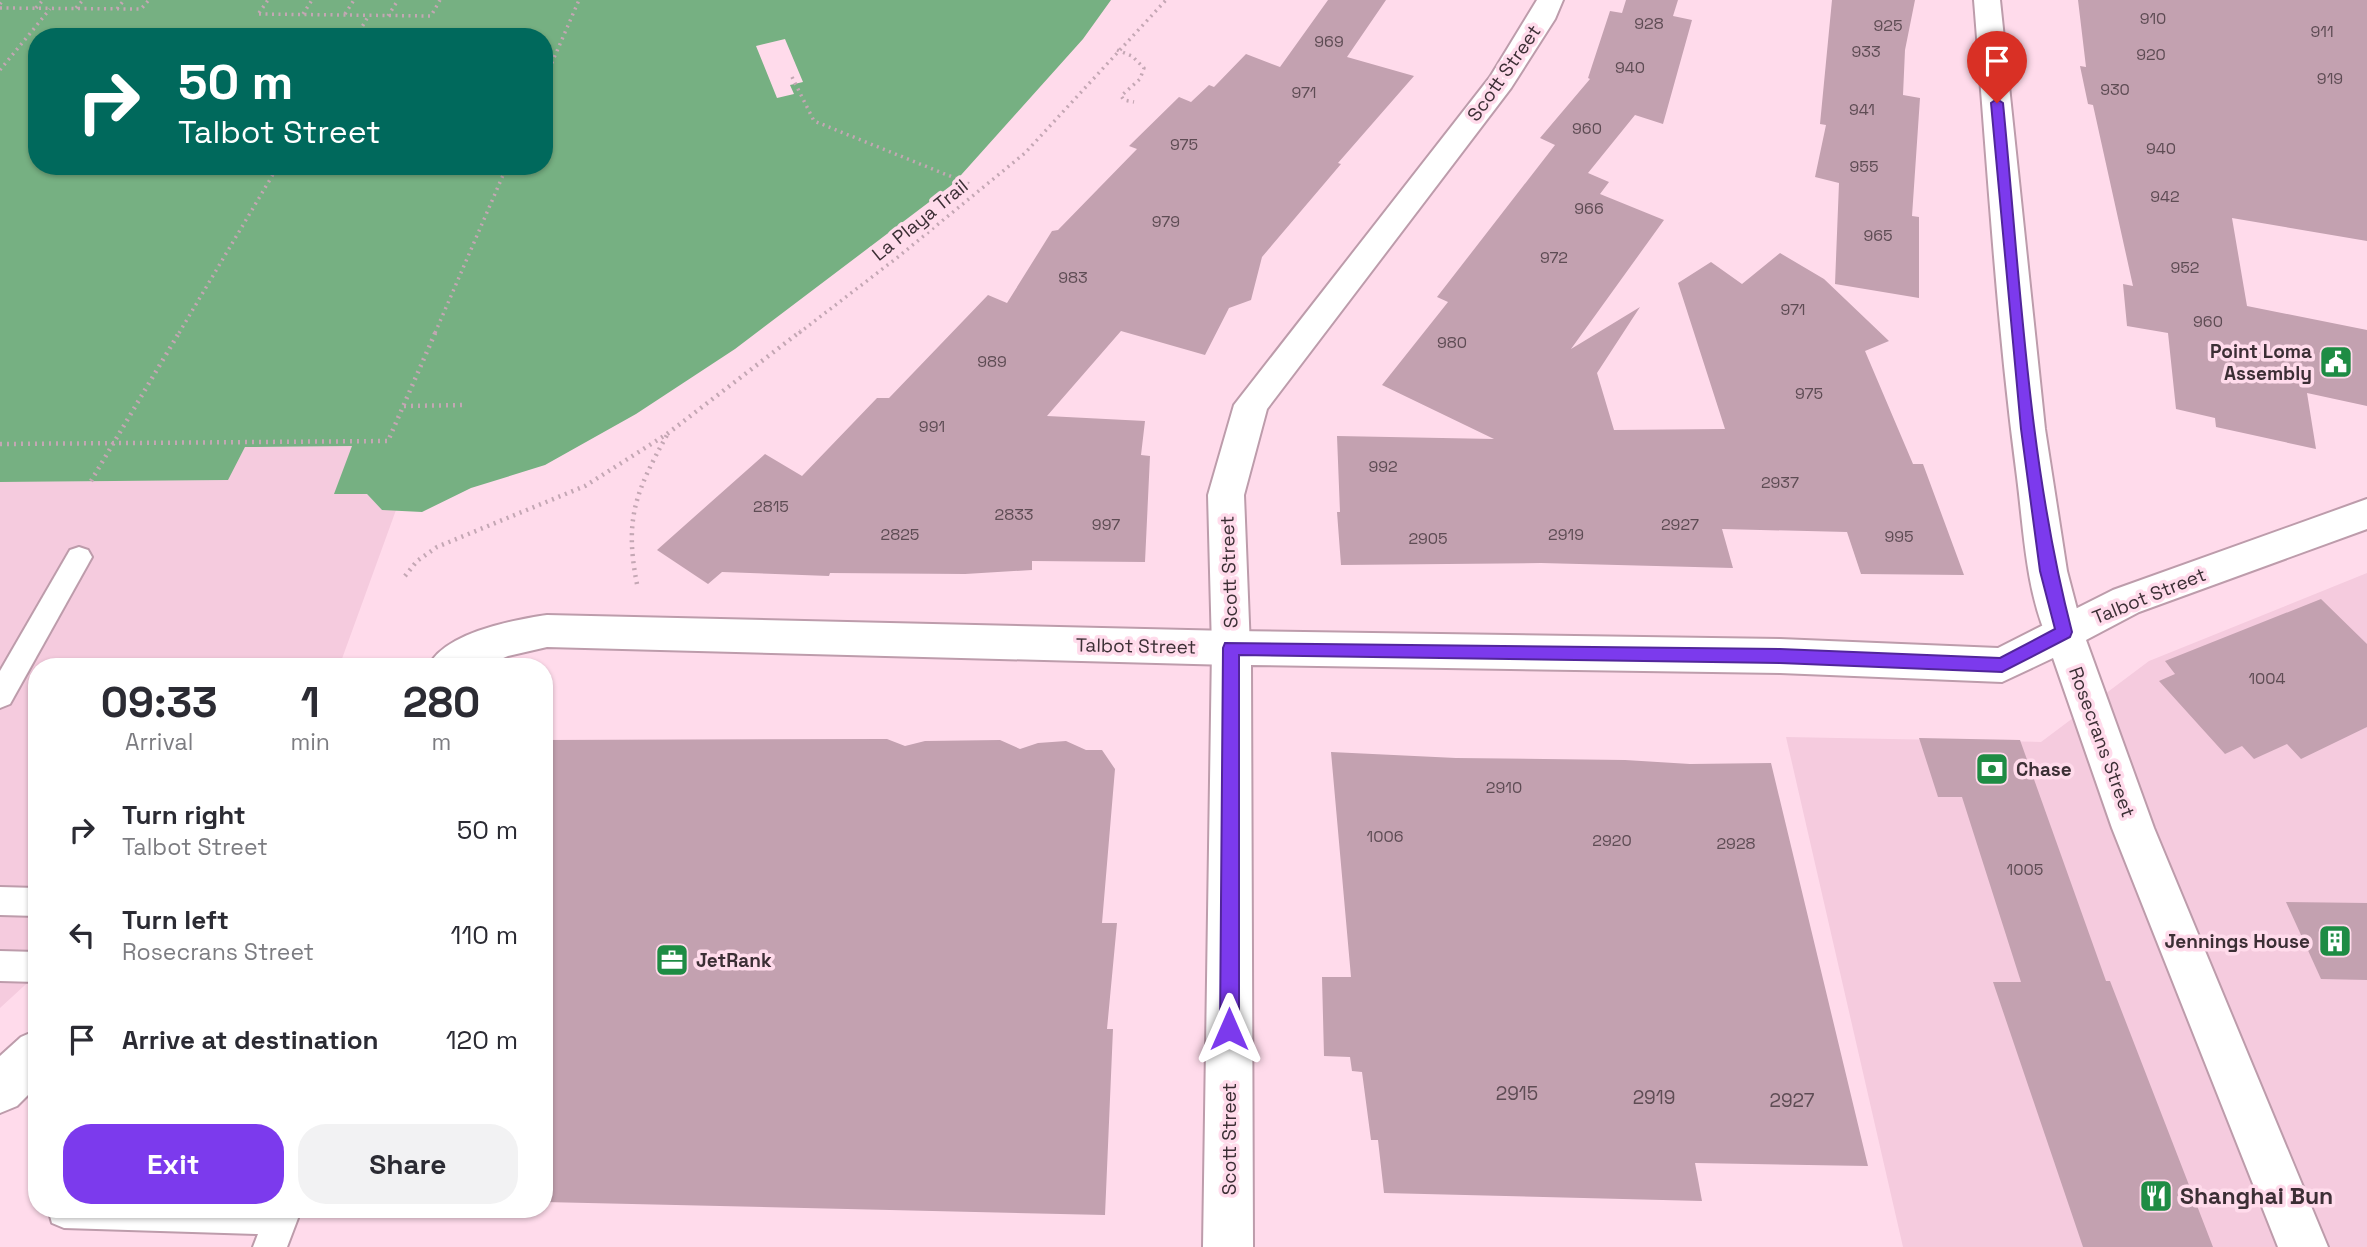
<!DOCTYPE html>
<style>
body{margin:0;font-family:"Space Grotesk",sans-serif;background:#f2f2f3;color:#2b2b33;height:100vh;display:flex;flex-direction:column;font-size:26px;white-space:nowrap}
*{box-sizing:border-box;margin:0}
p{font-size:23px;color:#7c7c81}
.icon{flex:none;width:38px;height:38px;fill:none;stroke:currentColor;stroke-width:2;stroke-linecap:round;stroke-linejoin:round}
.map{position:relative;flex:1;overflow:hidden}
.side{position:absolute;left:28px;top:658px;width:525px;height:560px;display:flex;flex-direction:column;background:#fff;border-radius:28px;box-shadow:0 2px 5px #0004}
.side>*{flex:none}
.guide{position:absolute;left:28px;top:28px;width:525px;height:147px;border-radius:28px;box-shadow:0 2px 5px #0004;background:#00695c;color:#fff;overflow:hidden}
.pin{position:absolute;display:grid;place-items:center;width:60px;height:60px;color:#fff;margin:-72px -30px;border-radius:50% 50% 50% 0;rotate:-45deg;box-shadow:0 0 7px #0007}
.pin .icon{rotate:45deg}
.me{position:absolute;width:77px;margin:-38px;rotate:0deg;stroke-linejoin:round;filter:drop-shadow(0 0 5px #0008)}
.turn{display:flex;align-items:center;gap:24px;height:147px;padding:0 35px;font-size:32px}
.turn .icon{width:91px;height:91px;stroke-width:2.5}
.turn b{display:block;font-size:49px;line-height:60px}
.eta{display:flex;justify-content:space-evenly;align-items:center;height:119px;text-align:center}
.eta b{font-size:42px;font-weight:700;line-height:49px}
.action{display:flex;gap:14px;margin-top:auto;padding:14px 35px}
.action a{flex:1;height:80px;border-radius:28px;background:#7c3aed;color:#fff;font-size:28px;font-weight:700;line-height:80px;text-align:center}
.action a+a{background:#f2f2f3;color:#2b2b33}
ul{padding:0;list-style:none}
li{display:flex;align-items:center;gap:21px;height:105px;padding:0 35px}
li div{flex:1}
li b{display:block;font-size:26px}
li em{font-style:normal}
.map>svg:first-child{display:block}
.built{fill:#f5cbde}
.water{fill:#76b082;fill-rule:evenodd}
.pier{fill:#ffdbeb}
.building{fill:#c3a1b0}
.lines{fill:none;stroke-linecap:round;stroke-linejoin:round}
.service-casing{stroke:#bd9cab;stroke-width:4}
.minor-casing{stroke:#bd9cab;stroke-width:4}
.tertiary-casing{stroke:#bd9cab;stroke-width:4}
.secondary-casing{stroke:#bd9cab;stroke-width:4}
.path-far1{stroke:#c4a7b4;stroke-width:3.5;stroke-dasharray:2 4.5;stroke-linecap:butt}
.path{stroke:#c4a7b4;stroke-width:4.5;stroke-dasharray:2 5;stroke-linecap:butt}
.service{fill:#fff;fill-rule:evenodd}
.minor{fill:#fff;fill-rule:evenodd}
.tertiary{fill:#fff;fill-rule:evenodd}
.secondary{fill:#fff;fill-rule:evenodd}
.route{fill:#7c3aed;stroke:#51269a;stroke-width:2}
.labels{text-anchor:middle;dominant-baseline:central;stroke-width:7;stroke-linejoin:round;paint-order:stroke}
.number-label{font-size:16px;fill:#5e4c54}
.street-label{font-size:19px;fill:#3c2f35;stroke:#ffdbeb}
.poi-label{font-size:19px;font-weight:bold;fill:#3c2f35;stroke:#ffdbeb;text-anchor:end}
.near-number-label{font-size:19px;fill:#5e4c54}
.near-poi-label{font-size:23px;font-weight:bold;fill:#3c2f35;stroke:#ffdbeb;text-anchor:start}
</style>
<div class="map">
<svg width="2367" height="1247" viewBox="0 0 2367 1247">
<rect width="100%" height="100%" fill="#ffdbeb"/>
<g class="built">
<polygon points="353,446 367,494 382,510 396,510 339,667 37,667 37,974 0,1008 0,482 227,480 245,447"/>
<polygon points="2367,573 2367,1247 1903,1247 1786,737 2041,742 2149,661"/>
</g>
<path class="water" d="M0 0H1111L1083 39 953 184 735 349 636 414 545 465 471 488 422 512 382 510 367 494H334L352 446 245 447 228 480 0 482ZM37 37H544V166H37Z"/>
<polygon class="pier" points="785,39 803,82 790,85 794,94 777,98 756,46"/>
<g class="building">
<polygon points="1328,0 1386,0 1347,57 1414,76 1338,163 1341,164 1262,257 1251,300 1229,308 1205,355 1121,331 1047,416 1145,421 1141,455 1150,456 1145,562 1032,561 1032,570 965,574 830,573 829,576 722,572 708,584 657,550 765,454 802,476 877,398 889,398 988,295 1007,303 1052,231 1058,230 1137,149 1129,146 1179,97 1191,102 1209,85 1214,87 1246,54 1280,67"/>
<polygon points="1626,0 1678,0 1673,16 1692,20 1663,124 1635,115 1588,173 1609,182 1600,194 1664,220 1571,349 1640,307 1597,373 1614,430 1725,429 1678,283 1711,262 1742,284 1780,253 1824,279 1889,341 1865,351 1913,464 1923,464 1964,575 1861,574 1847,532 1722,529 1733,568 1541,563 1341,565 1337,512 1340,512 1337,436 1494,439 1382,385 1448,302 1437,297 1555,145 1540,138 1590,79 1588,78 1610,11 1622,13"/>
<polygon points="1832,0 1915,0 1905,50 1903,95 1920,98 1912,216 1919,217 1919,298 1835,284 1839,183 1815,177 1826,125 1820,124"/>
<polygon points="2078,0 2367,0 2367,241 2232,218 2247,306 2367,330 2367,406 2307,393 2316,449 2216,427 2215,418 2176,409 2168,333 2127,326 2123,284 2133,286 2093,105 2088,104 2080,66 2086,67"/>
<polygon points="2321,599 2367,644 2367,727 2301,759 2287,744 2254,759 2242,746 2225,754 2159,681 2175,674 2165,661"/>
<polygon points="1919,738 2020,740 2106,981 2110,981 2213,1247 2083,1247 1993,982 2021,982 1962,797 1938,797"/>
<polygon points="887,739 905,746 925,741 1000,740 1020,749 1038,743 1066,741 1086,750 1102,750 1115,769 1102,923 1117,923 1107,1029 1113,1029 1105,1215 544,1202 544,740"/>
<polygon points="1331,752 1456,758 1625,760 1690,764 1771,763 1868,1166 1695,1163 1702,1201 1384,1193 1378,1140 1371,1140 1362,1072 1352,1071 1350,1057 1324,1056 1322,977 1351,977"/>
<polygon points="2286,902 2367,903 2367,980 2321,979"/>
</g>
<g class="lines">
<defs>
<g id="service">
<polygon points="79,547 88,550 92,557 10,704 0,708 0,671 70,550"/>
<polygon points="0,887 37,888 37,916 0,915"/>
<polygon points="0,951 37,952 37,982 0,981"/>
<polygon points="48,1209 294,1209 298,1218 287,1247 253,1247 258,1234 64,1228 52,1223"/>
</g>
<polygon id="minor" points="1537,0 1563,0 1555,19 1511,88 1267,409 1244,495 1250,648 1245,660 1231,665 1217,660 1212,648 1208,495 1234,405 1490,77"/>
<g id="tertiary">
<path d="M1974 0H2000L2045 429 2067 571 2083 632 2078 644 2064 648 2050 644C2026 594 2024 532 2017 477 1996 319 1987 159 1974 0Z"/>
<path d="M547 615 1231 631 1245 636 1250 648 1245 660 1231 665 547 647 508 656 482 667H428C444 633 513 620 547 615Z"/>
<polygon points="37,1030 37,1086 17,1106 0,1113 0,1056 21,1037"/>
</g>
<polygon id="secondary" points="2367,499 2367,529 2139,612 2086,640 2154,828 2328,1247 2278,1247 2112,828 2053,658 2002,682 1780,673 1251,665 1253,1247 1203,1247 1212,648 1217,636 1231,631 1780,639 1998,648 2113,590"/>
</defs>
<use href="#service" class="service-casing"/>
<use href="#minor" class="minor-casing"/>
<use href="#tertiary" class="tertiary-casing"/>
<use href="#secondary" class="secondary-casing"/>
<g class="path-far1">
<polyline points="0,4 3,0"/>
<polyline points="0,8 141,9 149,0"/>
<polyline points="36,8 43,0"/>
<polyline points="76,8 83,0"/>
<polyline points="117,9 124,0"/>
<polyline points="259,13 268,0"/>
<polyline points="259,14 431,16 440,0"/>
<polyline points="303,14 312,0"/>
<polyline points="345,14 354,0"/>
<polyline points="388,16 398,0"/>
<polyline points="356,37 369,15"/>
<polyline points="1117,50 1132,56 1144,68 1140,79 1121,96 1124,100 1134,102"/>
<polyline points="0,70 50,9"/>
<polyline points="792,77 814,121 972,185"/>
<polyline points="544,81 579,0"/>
<polyline points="179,333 278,166"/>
<polyline points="435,333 507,166"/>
<polyline points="799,333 898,257 1025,153 1166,0"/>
</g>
<g class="path">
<polyline points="404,406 465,405"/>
<polyline points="0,444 388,441 436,331"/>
<polyline points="91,481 180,331"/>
<polyline points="405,576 417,561 437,547 585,486 667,434 801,331"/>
<path d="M637 584C624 519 636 491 667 435"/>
</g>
<use href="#service" class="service"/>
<use href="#minor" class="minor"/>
<use href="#tertiary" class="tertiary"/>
<use href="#secondary" class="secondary"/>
</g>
<path class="route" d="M1997 99 2003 103C2020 277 2028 463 2072 632L2070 637 2002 672 1780 663 1239 655V1029L1236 1036 1229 1039 1223 1036 1220 1029 1223 648 1225 643 1780 649 2000 658 2055 629 2040 571 2021 429 1991 103Z"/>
<defs>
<symbol id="civic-square" viewBox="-11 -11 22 22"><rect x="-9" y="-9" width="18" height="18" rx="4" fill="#1e8c44" stroke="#ffdbeb"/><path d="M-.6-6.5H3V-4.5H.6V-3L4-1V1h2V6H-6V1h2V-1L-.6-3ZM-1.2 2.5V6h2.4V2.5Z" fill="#fff"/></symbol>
<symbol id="bank-square" viewBox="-11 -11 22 22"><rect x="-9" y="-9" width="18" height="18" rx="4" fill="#1e8c44" stroke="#ffdbeb"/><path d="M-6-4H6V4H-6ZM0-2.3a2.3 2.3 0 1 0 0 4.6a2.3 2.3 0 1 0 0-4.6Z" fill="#fff"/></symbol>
<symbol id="building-square" viewBox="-11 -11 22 22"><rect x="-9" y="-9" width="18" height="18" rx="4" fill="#1e8c44" stroke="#ffdbeb"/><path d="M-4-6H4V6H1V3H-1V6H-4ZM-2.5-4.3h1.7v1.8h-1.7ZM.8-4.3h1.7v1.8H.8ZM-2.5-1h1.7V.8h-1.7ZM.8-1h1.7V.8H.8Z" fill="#fff"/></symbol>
<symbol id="office-square" viewBox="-11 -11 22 22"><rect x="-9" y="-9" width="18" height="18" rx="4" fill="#1e8c44" stroke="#ffdbeb"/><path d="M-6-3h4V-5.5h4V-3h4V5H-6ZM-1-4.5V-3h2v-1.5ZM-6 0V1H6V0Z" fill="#fff"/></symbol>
<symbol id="restaurant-square" viewBox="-11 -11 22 22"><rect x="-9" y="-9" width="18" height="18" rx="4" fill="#1e8c44" stroke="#ffdbeb"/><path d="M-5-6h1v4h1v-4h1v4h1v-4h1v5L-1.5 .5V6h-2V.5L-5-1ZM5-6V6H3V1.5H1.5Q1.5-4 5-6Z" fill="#fff"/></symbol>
</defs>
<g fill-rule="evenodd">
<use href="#civic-square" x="2317" y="343" width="38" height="38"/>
<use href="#bank-square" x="1973" y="750" width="38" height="38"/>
<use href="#building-square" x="2316" y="922" width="38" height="38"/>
<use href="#office-square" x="653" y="941" width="38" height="38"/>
<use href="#restaurant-square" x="2137" y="1177" width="38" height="38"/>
</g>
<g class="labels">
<g class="number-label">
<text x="2153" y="18">910</text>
<text x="1649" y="23">928</text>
<text x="1888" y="25">925</text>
<text x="2322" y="31">911</text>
<text x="1329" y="41">969</text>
<text x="1866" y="51">933</text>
<text x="2151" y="54">920</text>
<text x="1630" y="67">940</text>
<text x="2330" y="78">919</text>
<text x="2115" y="89">930</text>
<text x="1304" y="92">971</text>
<text x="1862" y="109">941</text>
<text x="1587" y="128">960</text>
<text x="1184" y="144">975</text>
<text x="2161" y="148">940</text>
<text x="1864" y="166">955</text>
<text x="2165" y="196">942</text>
<text x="1589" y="208">966</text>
<text x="1166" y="221">979</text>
<text x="1878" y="235">965</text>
<text x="1554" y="257">972</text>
<text x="2185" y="267">952</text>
<text x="1073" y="277">983</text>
<text x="1793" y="309">971</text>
<text x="2208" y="321">960</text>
<text x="1452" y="342">980</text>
<text x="992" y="361">989</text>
<text x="1809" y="393">975</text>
<text x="932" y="426">991</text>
<text x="1383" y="466">992</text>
<text x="1780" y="482">2937</text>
<text x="771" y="506">2815</text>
<text x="1014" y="514">2833</text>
<text x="1106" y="524">997</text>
<text x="1680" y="524">2927</text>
<text x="900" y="534">2825</text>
<text x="1566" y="534">2919</text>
<text x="1899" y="536">995</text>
<text x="1428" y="538">2905</text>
<text x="2267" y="678">1004</text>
<text x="1504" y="787">2910</text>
<text x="1385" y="836">1006</text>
<text x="1612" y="840">2920</text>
<text x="1736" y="843">2928</text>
<text x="2025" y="869">1005</text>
</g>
<g class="street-label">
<text transform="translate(1504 73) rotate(-55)">Scott Street</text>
<text transform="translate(920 220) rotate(-39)">La Playa Trail</text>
<text transform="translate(1229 572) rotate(-92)">Scott Street</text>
<text transform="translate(2149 596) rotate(-22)">Talbot Street</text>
<text transform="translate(1136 646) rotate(1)">Talbot Street</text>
<text transform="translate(2102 742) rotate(70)">Rosecrans Street</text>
<text transform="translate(1229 1139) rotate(-90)">Scott Street</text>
</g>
<g class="poi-label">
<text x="2312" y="351">Point Loma<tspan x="2312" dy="22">Assembly</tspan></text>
<text x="2016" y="769" text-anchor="start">Chase</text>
<text x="2310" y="941">Jennings House</text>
<text x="696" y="960" text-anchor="start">JetRank</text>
</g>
<g class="near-number-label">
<text x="1517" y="1093">2915</text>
<text x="1654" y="1097">2919</text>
<text x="1792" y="1100">2927</text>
</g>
<g class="near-poi-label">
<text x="2180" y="1196">Shanghai Bun</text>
</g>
</g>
</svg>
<div class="pin" style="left:1997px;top:103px;background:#d93025"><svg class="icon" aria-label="arrive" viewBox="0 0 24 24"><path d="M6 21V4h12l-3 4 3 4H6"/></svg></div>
<svg class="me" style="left:1229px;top:1029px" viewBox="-20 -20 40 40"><path d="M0-17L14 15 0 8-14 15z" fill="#7c3aed" stroke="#fff" stroke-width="4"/></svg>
<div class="guide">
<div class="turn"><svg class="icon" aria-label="right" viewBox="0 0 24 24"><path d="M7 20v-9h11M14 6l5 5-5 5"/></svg><div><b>50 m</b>Talbot Street</div></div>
</div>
<section class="side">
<div class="eta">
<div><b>09:33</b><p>Arrival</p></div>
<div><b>1</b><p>min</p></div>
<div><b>280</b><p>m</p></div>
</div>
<ul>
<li><svg class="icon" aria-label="right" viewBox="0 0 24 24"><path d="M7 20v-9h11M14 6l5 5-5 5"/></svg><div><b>Turn right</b><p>Talbot Street</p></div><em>50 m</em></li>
<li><svg class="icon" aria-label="left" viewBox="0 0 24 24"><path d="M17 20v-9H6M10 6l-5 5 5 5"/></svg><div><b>Turn left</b><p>Rosecrans Street</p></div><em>110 m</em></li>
<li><svg class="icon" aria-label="arrive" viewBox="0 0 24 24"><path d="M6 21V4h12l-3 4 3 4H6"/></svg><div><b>Arrive at destination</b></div><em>120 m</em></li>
</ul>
<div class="action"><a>Exit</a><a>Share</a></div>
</section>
</div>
